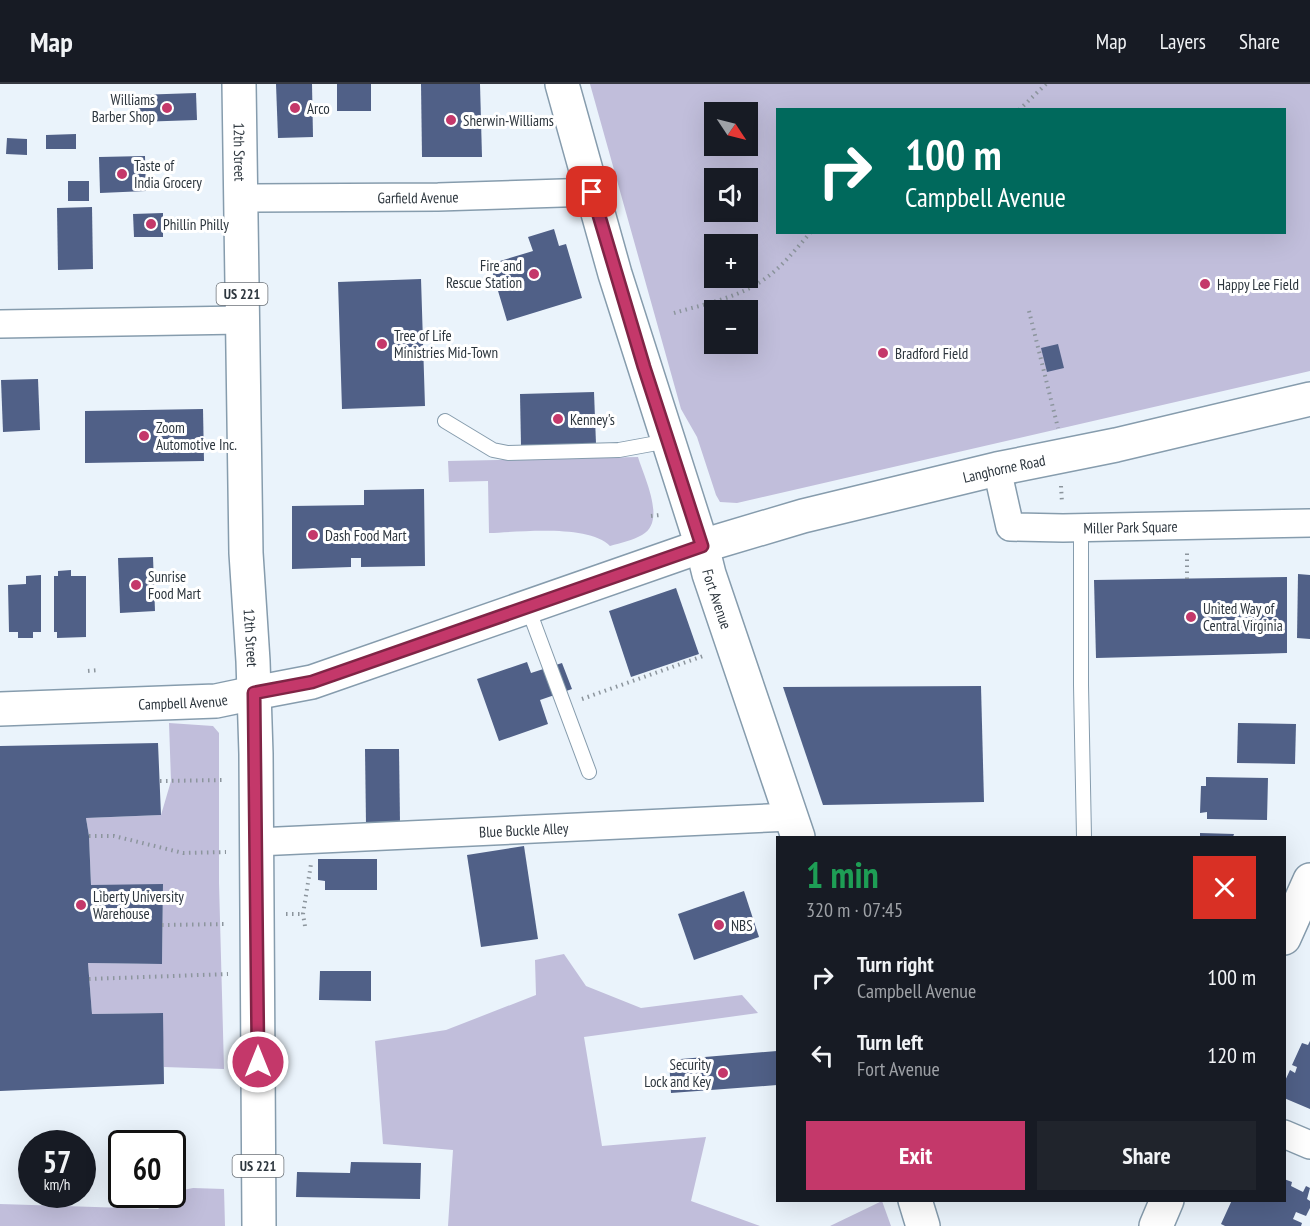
<!DOCTYPE html>
<meta charset="utf-8">
<style>
body{margin:0;font-family:"PT Sans Narrow",sans-serif;background:#20242c;color:#f1f3f6;height:100vh;display:flex;flex-direction:column;font-size:22px;white-space:nowrap}
*{box-sizing:border-box;margin:0}
p{font-size:20px;color:#9ea1a6}
.icon{flex:none;width:33px;height:33px;fill:none;stroke:currentColor;stroke-width:2;stroke-linecap:round;stroke-linejoin:round}
.map{position:relative;flex:1;overflow:hidden}
.details{position:absolute;left:776px;top:752px;width:510px;height:366px;display:flex;flex-direction:column;background:#171b24;border-radius:0px;box-shadow:0 6px 24px #0002}
.details>*{flex:none}
.guide{position:absolute;left:776px;top:24px;width:510px;height:126px;border-radius:0px;box-shadow:0 6px 24px #0002;background:#00695c;color:#fff;overflow:hidden}
.needle{width:39px;rotate:125deg}
.buttons{position:absolute;left:704px;top:18px;display:grid;gap:12px}
.buttons a{display:grid;place-items:center;width:54px;height:54px;border-radius:0px;background:#171b24;box-shadow:0 6px 24px #0002;font-size:30px}
.speed{position:absolute;left:18px;top:1046px;display:flex;gap:12px;font-size:30px;font-weight:700;text-align:center}
.speed>*{display:grid;place-content:center;width:78px;height:78px;border-radius:50%;background:#171b24;box-shadow:0 6px 24px #0002;line-height:1}
.speed small{font-size:15px;font-weight:400}
.speed .limit{border:3px solid #111;border-radius:9px;background:#fff;color:#111}
.pin{position:absolute;display:grid;place-items:center;width:51px;height:51px;color:#fff;margin:-26px;border-radius:12px;box-shadow:0 3px 9px #0006}
.me{position:absolute;width:66px;margin:-33px;rotate:0deg;stroke-linejoin:round;filter:drop-shadow(0 0 4px #0008)}
.turn{display:flex;align-items:center;gap:21px;height:126px;padding:0 30px;font-size:27px}
.turn .icon{width:78px;height:78px;stroke-width:2.5}
.turn b{display:block;font-size:42px;line-height:51px}
.round{display:grid;place-items:center;flex:none;width:63px;height:63px;border-radius:0px;background:#20242c}
.overview{display:flex;align-items:center;justify-content:space-between;height:102px;padding:0 30px}
h1{font-size:36px;font-weight:800;line-height:45px;color:#1e9e55}
.button{display:flex;gap:12px;margin-top:auto;padding:12px 30px}
.button a{flex:1;height:69px;border-radius:0px;background:#c4386a;color:#fff;font-size:24px;font-weight:800;line-height:69px;text-align:center}
.button a+a{background:#20242c;color:#f1f3f6}
ul{padding:0;list-style:none}
li{display:flex;align-items:center;gap:18px;height:78px;padding:0 30px}
li div{flex:1}
li b{display:block;font-size:22px}
li em{font-style:normal}
header{display:flex;align-items:center;gap:36px;box-sizing:border-box;height:84px;padding:0 30px;background:#171b24;border-bottom:2px solid #363941}
header strong{font-size:28px}
nav{display:flex;gap:33px;margin-inline-start:auto;font-size:21px}
.map>svg:first-child{display:block}
.green{fill:#c1bedb;fill-rule:evenodd}
.building{fill:#506087}
.lines{fill:none;stroke-linecap:round;stroke-linejoin:round}
.service-casing{stroke:#869cad;stroke-width:16}
.minor-casing{stroke:#869cad;stroke-width:30}
.secondary-casing{stroke:#869cad;stroke-width:36}
.primary-casing{stroke:#869cad;stroke-width:36}
.path{stroke:#8c959d;stroke-width:4;stroke-dasharray:1.5 4.5;stroke-linecap:butt}
.service{stroke:#fff;stroke-width:14}
.minor{stroke:#fff;stroke-width:27}
.secondary{stroke:#fff;stroke-width:33}
.primary{stroke:#fff;stroke-width:33}
.route-casing{stroke:#7f2445;stroke-width:15}
.route{stroke:#c4386a;stroke-width:10}
.poi-dot{fill:#c4386a;stroke:#fff;stroke-width:2}
.labels{text-anchor:middle;dominant-baseline:central;stroke-width:6;stroke-linejoin:round;paint-order:stroke}
.shield{fill:#fff;stroke:#6c7278;stroke-width:1.5}
.shield-label{font-size:14px;font-weight:bold;fill:#2d363e}
.poi-label{font-size:15px;fill:#2d363e;stroke:#fff;text-anchor:start}
.street-label{font-size:15px;fill:#2d363e;stroke:#fff}
</style>
<header>
<strong>Map</strong>
<nav><a>Map</a><a>Layers</a><a>Share</a></nav>
</header>
<div class="map">
<svg width="1310" height="1142" viewBox="0 0 1310 1142">
<rect width="100%" height="100%" fill="#eaf3fb"/>
<g class="green">
<path d="M590 0H1310V287L737 419 720 418 716 411 697 353 681 325ZM777 26H1284V148H777ZM714 28H747V62H714ZM714 94H747V128H714ZM714 160H747V194H714ZM714 226H747V260H714Z"/>
<path d="M638 373C644 393 667 438 642 451 633 456 621 459 610 462 589 440 519 448 489 449L488 397 449 398 448 377Z"/>
<polygon points="169,639 213,642 219,649 219,799 224,985 164,983 162,929 92,930 88,879 162,880 163,801 91,801 89,752 86,734 161,731 171,697"/>
<polygon points="564,870 586,902 641,924 742,911 758,929 584,953 602,1062 706,1053 691,1117 760,1142 448,1142 453,1066 383,1060 375,957 446,946 536,911 535,876"/>
<polygon points="193,1104 224,1105 225,1142 0,1142 0,1120 158,1125 183,1106"/>
<polygon points="882,1117 891,1142 830,1142"/>
</g>
<g class="building">
<polygon points="276,0 312,0 313,53 278,54"/>
<rect x="337" y="0" width="34" height="27"/>
<polygon points="421,0 480,0 482,73 422,73"/>
<polygon points="196,9 197,36 137,38 137,11"/>
<polygon points="76,50 76,65 46,65 46,51"/>
<polygon points="7,54 27,55 27,71 6,70"/>
<polygon points="145,72 146,107 100,109 99,73"/>
<rect x="68" y="97" width="21" height="20"/>
<polygon points="92,123 93,185 58,186 57,124"/>
<polygon points="163,129 163,153 134,153 133,130"/>
<polygon points="554,145 559,162 566,160 582,214 507,237 490,180 533,167 528,153"/>
<polygon points="421,195 425,322 342,325 338,198"/>
<polygon points="1058,260 1064,284 1047,288 1041,264"/>
<polygon points="38,295 40,346 3,348 1,296"/>
<polygon points="594,308 596,360 521,362 520,310"/>
<polygon points="203,325 204,377 85,379 85,327"/>
<polygon points="424,405 425,482 361,483 361,474 351,474 351,483 292,485 292,422 364,421 364,406"/>
<polygon points="153,473 155,527 120,529 118,474"/>
<polygon points="71,486 71,492 86,492 86,553 57,554 57,548 54,548 54,492 58,492 58,487"/>
<polygon points="1298,490 1310,491 1310,555 1297,554"/>
<polygon points="41,491 41,548 33,548 33,554 18,554 18,548 9,548 8,501 26,500 26,492"/>
<polygon points="1287,493 1287,569 1096,574 1094,496"/>
<polygon points="676,504 699,570 631,593 609,527"/>
<polygon points="527,578 531,589 562,579 572,605 540,616 548,640 499,657 477,595"/>
<polygon points="981,602 984,718 823,721 783,603"/>
<polygon points="1238,639 1296,640 1295,680 1237,679"/>
<polygon points="158,659 161,731 86,734 89,752 91,801 163,800 162,880 88,879 92,930 163,929 164,1000 0,1007 0,662"/>
<polygon points="365,665 399,665 400,739 366,740"/>
<polygon points="1206,693 1268,694 1267,736 1207,735 1207,728 1200,729 1201,702 1206,702"/>
<polygon points="1200,749 1234,750 1233,753 1200,753"/>
<polygon points="524,762 538,855 481,863 467,771"/>
<polygon points="318,775 377,775 377,806 325,806 325,797 318,796"/>
<polygon points="744,807 759,853 694,876 678,830"/>
<polygon points="320,887 371,887 371,917 319,916"/>
<polygon points="1310,957 1310,1025 1284,1014 1284,999 1290,986 1295,989 1297,983 1292,981 1302,959 1308,961"/>
<polygon points="777,967 777,1001 671,1009 669,976"/>
<polygon points="351,1078 421,1079 420,1115 296,1113 297,1088 350,1089"/>
<polygon points="1284,1095 1292,1098 1291,1102 1303,1108 1306,1102 1310,1104 1307,1115 1310,1117 1310,1124 1306,1132 1296,1128 1293,1135 1302,1139 1301,1142 1225,1142 1221,1140 1232,1116 1284,1116"/>
</g>
<g class="lines">
<defs>
<g id="service">
<polyline points="445,337 493,366 508,369 619,366 668,357"/>
<polyline points="1081,444 1081,601 1084,753"/>
<polyline points="528,524 589,688"/>
</g>
<g id="minor">
<path id="s1" d="M242 114 438 113 593 108"/>
<polyline points="0,240 242,236"/>
<path id="s2" d="M997 385 1010 443 1063 444 1310 439"/>
<path id="s3" d="M257 758 791 733"/>
<polyline points="1284,1050 1310,1061"/>
</g>
<g id="secondary">
<path id="s4" d="M562 0 615 190 702 462 709 490 798 753"/>
<path id="s5" d="M0 625 216 617 254 609"/>
<polyline points="1284,854 1310,796"/>
<polyline points="915,1116 923,1142"/>
<polyline points="1156,1142 1167,1116"/>
</g>
<g id="primary">
<path id="s6" d="M239 0 246 469 253 577 256 670 259 1142"/>
<path id="s7" d="M254 609 312 598 702 462 803 432 997 385 1116 361 1310 315"/>
</g>
</defs>
<use href="#service" class="service-casing"/>
<use href="#minor" class="minor-casing"/>
<use href="#secondary" class="secondary-casing"/>
<use href="#primary" class="primary-casing"/>
<g class="path">
<polyline points="1019,26 1046,0"/>
<polyline points="1029,227 1058,344"/>
<path d="M674 229C701 221 732 215 757 200 779 187 794 167 811 148"/>
<polyline points="1061,402 1062,419"/>
<polyline points="651,432 660,431"/>
<polyline points="1187,495 1187,467"/>
<polyline points="88,587 99,586"/>
<polyline points="582,615 706,571"/>
<polyline points="160,697 225,696"/>
<polyline points="89,752 114,752 183,769 226,768"/>
<polyline points="286,830 302,830"/>
<polyline points="162,841 228,840"/>
<polyline points="305,842 303,830 311,780"/>
<polyline points="89,895 228,890"/>
</g>
<use href="#service" class="service"/>
<use href="#minor" class="minor"/>
<use href="#secondary" class="secondary"/>
<use href="#primary" class="primary"/>
</g>
<g class="lines">
<defs>
<polyline id="route" points="258,978 254,609 312,598 702,462 644,283 592,108"/>
</defs>
<use href="#route" class="route-casing"/>
<use href="#route" class="route"/>
</g>
<g class="poi-dot">
<circle cx="167" cy="24" r="6"/>
<circle cx="295" cy="24" r="6"/>
<circle cx="451" cy="36" r="6"/>
<circle cx="122" cy="90" r="6"/>
<circle cx="151" cy="140" r="6"/>
<circle cx="534" cy="190" r="6"/>
<circle cx="1205" cy="200" r="6"/>
<circle cx="382" cy="260" r="6"/>
<circle cx="883" cy="269" r="6"/>
<circle cx="558" cy="335" r="6"/>
<circle cx="144" cy="352" r="6"/>
<circle cx="313" cy="451" r="6"/>
<circle cx="136" cy="501" r="6"/>
<circle cx="1191" cy="533" r="6"/>
<circle cx="81" cy="821" r="6"/>
<circle cx="719" cy="841" r="6"/>
<circle cx="723" cy="989" r="6"/>
</g>
<g class="labels">
<g class="shield">
<rect x="216.5" y="199" width="51" height="22" rx="4.5"/>
<rect x="232.5" y="1071" width="51" height="22" rx="4.5"/>
</g>
<g class="shield-label">
<text x="242" y="210">US 221</text>
<text x="258" y="1082">US 221</text>
</g>
<g class="poi-label">
<text x="155" y="15" text-anchor="end">Williams<tspan x="155" dy="17">Barber Shop</tspan></text>
<text x="307" y="24">Arco</text>
<text x="463" y="36">Sherwin-Williams</text>
<text x="134" y="81">Taste of<tspan x="134" dy="17">India Grocery</tspan></text>
<text x="163" y="140">Phillin Philly</text>
<text x="522" y="181" text-anchor="end">Fire and<tspan x="522" dy="17">Rescue Station</tspan></text>
<text x="1217" y="200">Happy Lee Field</text>
<text x="394" y="251">Tree of Life<tspan x="394" dy="17">Ministries Mid-Town</tspan></text>
<text x="895" y="269">Bradford Field</text>
<text x="570" y="335">Kenney's</text>
<text x="156" y="343">Zoom<tspan x="156" dy="17">Automotive Inc.</tspan></text>
<text x="325" y="451">Dash Food Mart</text>
<text x="148" y="492">Sunrise<tspan x="148" dy="17">Food Mart</tspan></text>
<text x="1203" y="524">United Way of<tspan x="1203" dy="17">Central Virginia</tspan></text>
<text x="93" y="812">Liberty University<tspan x="93" dy="17">Warehouse</tspan></text>
<text x="731" y="841">NBS</text>
<text x="711" y="980" text-anchor="end">Security<tspan x="711" dy="17">Lock and Key</tspan></text>
</g>
<g class="street-label">
<text stroke="none"><textPath href="#s6" startOffset="68">12th Street</textPath></text>
<text stroke="none"><textPath href="#s1" startOffset="176">Garfield Avenue</textPath></text>
<text stroke="none"><textPath href="#s7" startOffset="784">Langhorne Road</textPath></text>
<text stroke="none"><textPath href="#s2" startOffset="180">Miller Park Square</textPath></text>
<text stroke="none"><textPath href="#s4" startOffset="538">Fort Avenue</textPath></text>
<text stroke="none"><textPath href="#s6" startOffset="554">12th Street</textPath></text>
<text stroke="none"><textPath href="#s5" startOffset="183">Campbell Avenue</textPath></text>
<text stroke="none"><textPath href="#s3" startOffset="267">Blue Buckle Alley</textPath></text>
</g>
</g>
</svg>
<div class="buttons">
<a><svg class="needle" viewBox="-14 -14 28 28"><path d="M0-13l5 13h-10z" fill="#e53935"/><path d="M0 13l5-13h-10z" fill="#9ea1a6"/></svg></a>
<a><svg class="icon" aria-label="sound" viewBox="0 0 24 24"><path d="M4 9h4l5-4v14l-5-4H4zM17 9q2 3 0 6"/></svg></a>
<a>+</a>
<a>−</a>
</div>
<div class="speed"><div>57<small>km/h</small></div><div class="limit">60</div></div>
<div class="pin" style="left:592px;top:108px;background:#d93025"><svg class="icon" aria-label="arrive" viewBox="0 0 24 24"><path d="M6 21V4h12l-3 4 3 4H6"/></svg></div>
<svg class="me" style="left:258px;top:978px" viewBox="-20 -20 40 40"><circle r="17" fill="#c4386a" stroke="#fff" stroke-width="3"/><path d="M0-11L8 9 0 5-8 9z" fill="#fff"/></svg>
<div class="guide">
<div class="turn"><svg class="icon" aria-label="right" viewBox="0 0 24 24"><path d="M7 20v-9h11M14 6l5 5-5 5"/></svg><div><b>100 m</b>Campbell Avenue</div></div>
</div>
<section class="details">
<div class="overview"><div><h1>1 min</h1><p>320 m · 07:45</p></div><a class="round" style="background:#d93025;color:#fff"><svg class="icon" aria-label="close" viewBox="0 0 24 24"><path d="M6 6l12 12M18 6L6 18"/></svg></a></div>
<ul>
<li><svg class="icon" aria-label="right" viewBox="0 0 24 24"><path d="M7 20v-9h11M14 6l5 5-5 5"/></svg><div><b>Turn right</b><p>Campbell Avenue</p></div><em>100 m</em></li>
<li><svg class="icon" aria-label="left" viewBox="0 0 24 24"><path d="M17 20v-9H6M10 6l-5 5 5 5"/></svg><div><b>Turn left</b><p>Fort Avenue</p></div><em>120 m</em></li>
</ul>
<div class="button"><a>Exit</a><a>Share</a></div>
</section>
</div>
